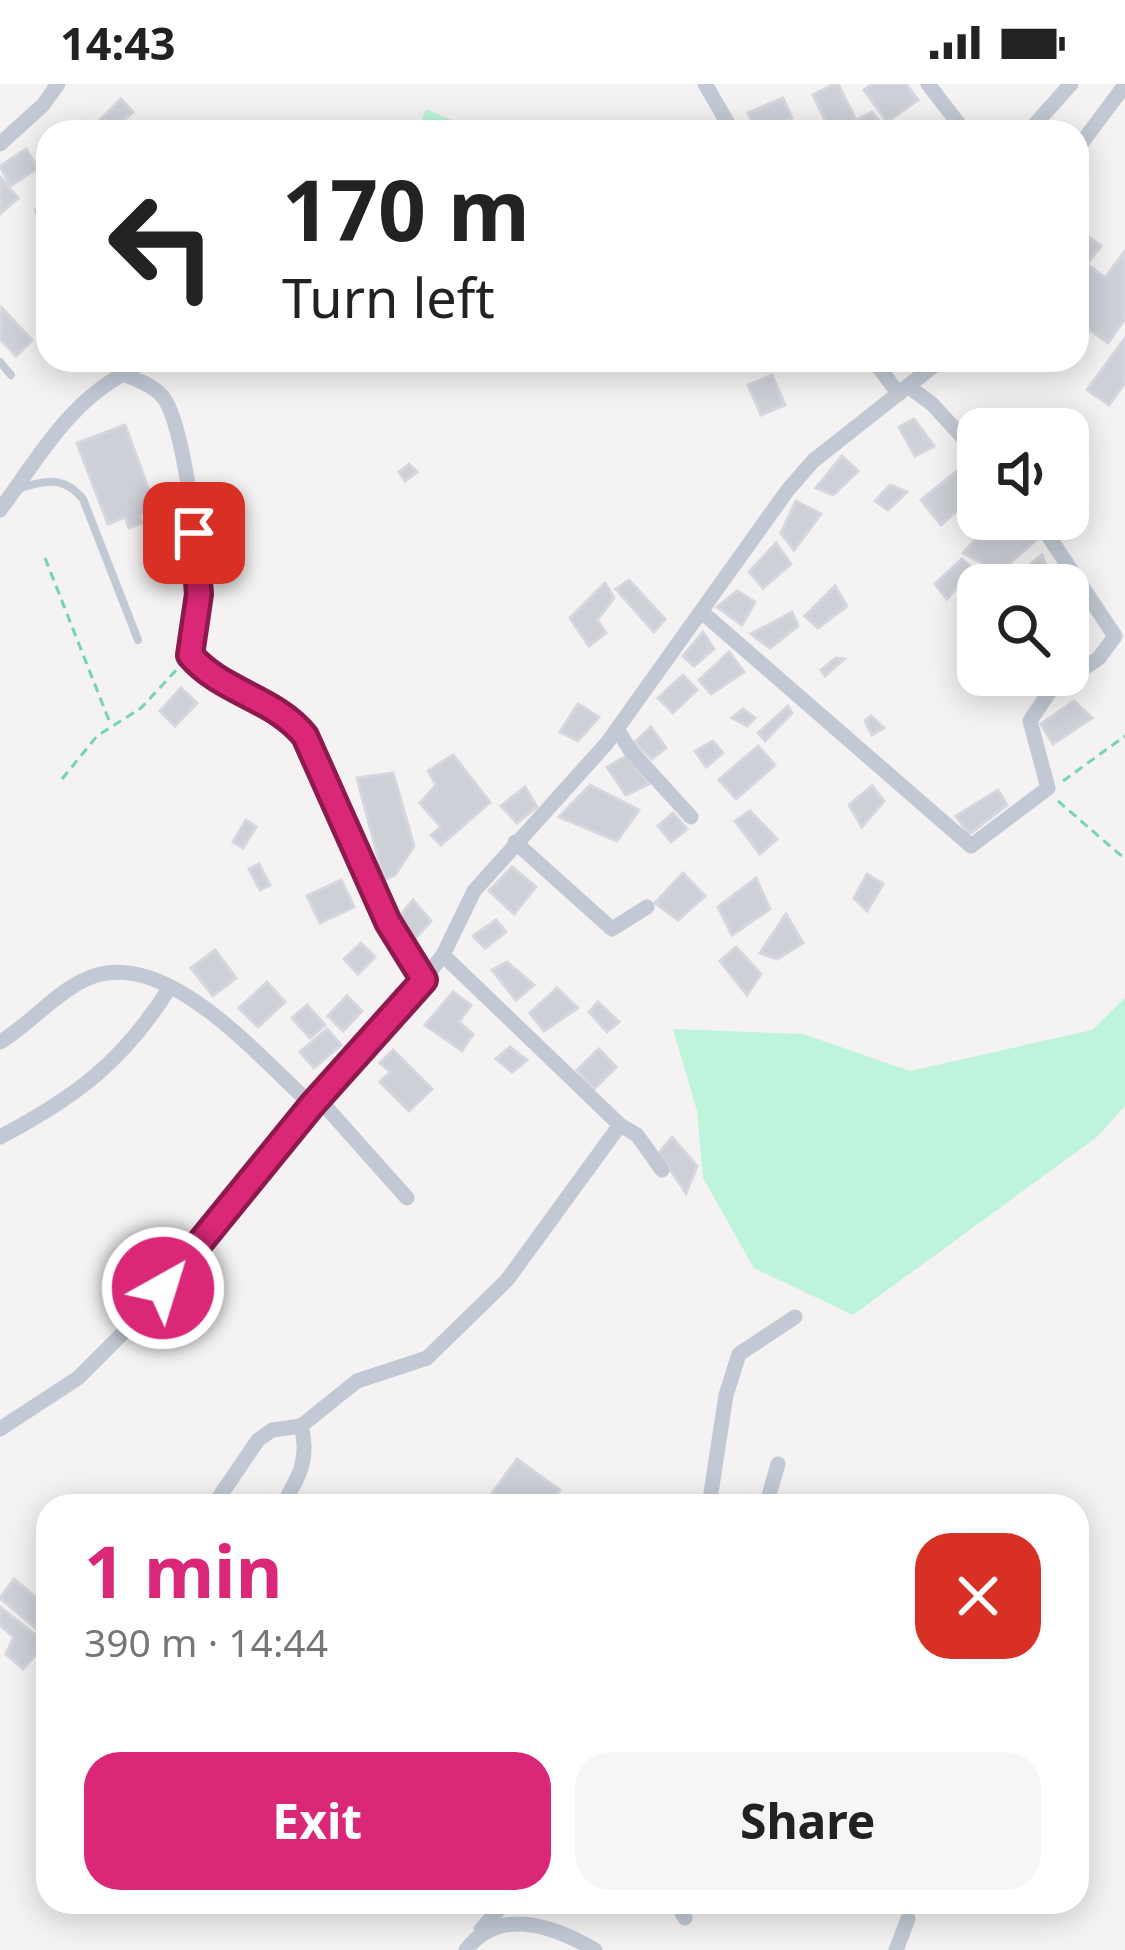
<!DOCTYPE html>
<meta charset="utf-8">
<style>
body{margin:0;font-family:"Noto Sans",sans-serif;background:#f6f6f6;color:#222;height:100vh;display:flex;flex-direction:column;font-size:45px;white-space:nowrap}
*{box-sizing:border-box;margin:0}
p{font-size:39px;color:#767676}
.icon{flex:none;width:66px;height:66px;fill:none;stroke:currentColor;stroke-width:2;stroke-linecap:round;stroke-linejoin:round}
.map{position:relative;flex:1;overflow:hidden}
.side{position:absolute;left:36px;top:1410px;width:1053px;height:420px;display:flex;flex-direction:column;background:#fff;border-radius:36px;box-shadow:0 6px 30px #0003}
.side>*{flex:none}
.hud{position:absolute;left:36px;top:36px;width:1053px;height:252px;border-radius:36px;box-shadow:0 6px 30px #0003;background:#fff;color:#222;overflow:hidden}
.buttons{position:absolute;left:957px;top:324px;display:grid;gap:24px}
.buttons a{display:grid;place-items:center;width:132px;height:132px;border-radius:24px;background:#fff;box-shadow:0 6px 30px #0003;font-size:60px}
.pin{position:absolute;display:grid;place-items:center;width:102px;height:102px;color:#fff;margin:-51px;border-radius:24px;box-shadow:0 6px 18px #0006}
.me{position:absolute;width:132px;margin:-66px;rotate:39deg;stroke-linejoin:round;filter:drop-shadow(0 0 9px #0008)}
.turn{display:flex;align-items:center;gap:42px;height:252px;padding:0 48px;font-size:54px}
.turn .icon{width:156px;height:156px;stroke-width:2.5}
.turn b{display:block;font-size:84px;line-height:102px}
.round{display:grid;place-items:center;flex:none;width:126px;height:126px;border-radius:36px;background:#f6f6f6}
.head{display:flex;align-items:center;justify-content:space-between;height:204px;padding:0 48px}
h1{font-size:72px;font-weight:700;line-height:90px;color:#db2777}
.button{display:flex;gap:24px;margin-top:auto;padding:24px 48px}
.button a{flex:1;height:138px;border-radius:36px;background:#db2777;color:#fff;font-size:48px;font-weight:700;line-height:138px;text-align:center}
.button a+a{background:#f6f6f6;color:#222}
.status{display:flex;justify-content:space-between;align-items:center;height:84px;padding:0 60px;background:#fff;direction:ltr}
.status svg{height:33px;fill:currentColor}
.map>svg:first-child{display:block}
.green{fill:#bef4db}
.building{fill:#ced0d8;stroke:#d6d7de;stroke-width:3}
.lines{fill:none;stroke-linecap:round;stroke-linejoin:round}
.path{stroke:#73d5b4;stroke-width:3;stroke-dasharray:9 6;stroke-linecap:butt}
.lane{stroke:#c2c9d4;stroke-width:8}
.street{stroke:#c2c9d4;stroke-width:15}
.route-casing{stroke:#8e194d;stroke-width:30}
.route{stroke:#db2777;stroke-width:21}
</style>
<div class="status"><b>14:43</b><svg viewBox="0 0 49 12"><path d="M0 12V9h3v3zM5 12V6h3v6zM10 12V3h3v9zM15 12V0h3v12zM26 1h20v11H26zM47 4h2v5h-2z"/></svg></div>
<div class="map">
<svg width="1125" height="1866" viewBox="0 0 1125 1866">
<rect width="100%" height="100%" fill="#f4f2f2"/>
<g class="green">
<polygon points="426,25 480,48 417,48"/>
<polygon points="1125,914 1125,1022 1097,1053 853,1231 754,1184 703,1094 697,1027 673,945 803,950 910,987 1092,946"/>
</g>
<g class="building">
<polygon points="834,0 838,0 856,36 872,28 882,40 867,48 831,48 813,11"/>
<polygon points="872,0 906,0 918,16 887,38 864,6"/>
<polygon points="783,14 792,34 757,48 748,29"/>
<polygon points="121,15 133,28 109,48 99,37"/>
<polygon points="26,65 38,84 10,102 0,82"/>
<polygon points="0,93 18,114 0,130"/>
<polygon points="48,120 48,146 45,148 35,126"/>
<polygon points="1077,144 1101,162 1087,180 1105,194 1125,167 1125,235 1108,259 1090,246 1077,264"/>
<polygon points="2,224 32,256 16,272 0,255"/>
<polygon points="1125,254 1125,299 1109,321 1087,306"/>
<polygon points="772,291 785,321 761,331 748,301"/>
<polygon points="914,335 934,362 915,372 899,343"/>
<polygon points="125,341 156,425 139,431 142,439 129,444 125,433 108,440 77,359"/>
<polygon points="842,372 858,387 833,411 816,404"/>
<polygon points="409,380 417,388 405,397 399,388"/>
<polygon points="957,387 978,408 941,441 921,416"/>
<polygon points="890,401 907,408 888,426 875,417"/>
<polygon points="796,417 821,430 794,466 781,449"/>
<polygon points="230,424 239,477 207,482 198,429"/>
<polygon points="994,435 1022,435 1035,457 1000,488 963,469"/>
<polygon points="776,459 791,480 763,504 749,488"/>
<polygon points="1042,471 1048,486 1032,501 1020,501 1016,492"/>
<polygon points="962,475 972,484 947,515 935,500"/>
<polygon points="629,496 665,535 654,548 616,505"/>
<polygon points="605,499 614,514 597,536 606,549 589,562 570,534"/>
<polygon points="835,502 847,522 818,544 805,532"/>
<polygon points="737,507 755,518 742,541 717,523"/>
<polygon points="792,528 798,542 770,564 751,550"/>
<polygon points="703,548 714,565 694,582 683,572"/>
<polygon points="729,568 744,588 711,610 699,596"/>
<polygon points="836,574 844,575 825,592 821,586"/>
<polygon points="683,591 697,606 673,629 658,614"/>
<polygon points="181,604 197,619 175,642 160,627"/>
<polygon points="1074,617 1092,634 1053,660 1041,640"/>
<polygon points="578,620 599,633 578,657 560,648"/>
<polygon points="788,622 792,629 765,657 758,649"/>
<polygon points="743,625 755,634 747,642 732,634"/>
<polygon points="871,632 884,644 872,651 865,637"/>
<polygon points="651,643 666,664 652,675 635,658"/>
<polygon points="713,657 723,669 706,683 695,667"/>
<polygon points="758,662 775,681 736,715 719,696"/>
<polygon points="453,671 490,718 441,761 431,751 441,743 420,719 436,701 428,687"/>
<polygon points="627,672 649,700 626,711 607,683"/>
<polygon points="393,689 414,762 395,791 384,796 357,694"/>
<polygon points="590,701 639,726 617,757 559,733"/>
<polygon points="872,702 884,717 862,743 849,721"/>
<polygon points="525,703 537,723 517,739 501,722"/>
<polygon points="998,706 1007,721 969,750 956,732"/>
<polygon points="750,727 777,755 760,770 735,737"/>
<polygon points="673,729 687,745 671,758 658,742"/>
<polygon points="246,736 256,743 243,764 233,758"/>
<polygon points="259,780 270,801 260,806 249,785"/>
<polygon points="512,783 536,803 514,830 489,807"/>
<polygon points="683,789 705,812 678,836 655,819"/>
<polygon points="867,790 883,800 867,827 854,814"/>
<polygon points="756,794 770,825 732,851 718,823"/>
<polygon points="341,796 354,823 320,839 307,812"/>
<polygon points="413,816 431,837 411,859 397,835"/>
<polygon points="786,830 803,859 777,875 760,869"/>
<polygon points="496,836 506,848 485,864 473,852"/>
<polygon points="361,859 375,873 358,890 344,875"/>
<polygon points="736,863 761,890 747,911 720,877"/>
<polygon points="215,866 236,894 213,912 191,884"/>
<polygon points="507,878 534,901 516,916 492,886"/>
<polygon points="267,898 285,918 258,943 239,924"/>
<polygon points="557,904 578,924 544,947 530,929"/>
<polygon points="453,908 471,921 459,938 473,950 462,967 425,941"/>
<polygon points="347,912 362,927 343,947 328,932"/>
<polygon points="598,918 619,938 607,948 589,928"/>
<polygon points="307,921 325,941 310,954 292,934"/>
<polygon points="327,945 341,961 314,984 300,968"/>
<polygon points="510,963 527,976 512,988 496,975"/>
<polygon points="599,965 616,983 594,1005 577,986"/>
<polygon points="393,966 432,1005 409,1027 380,998 390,988 380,979"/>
<polygon points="672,1053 697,1082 686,1109 659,1069"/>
<polygon points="517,1375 560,1406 548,1422 483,1422"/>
<polygon points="14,1495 48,1524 47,1554 0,1514"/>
<polygon points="0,1523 46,1559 23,1585 6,1570 14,1553 0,1541"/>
</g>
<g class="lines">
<g class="path">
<polyline points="45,474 110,639"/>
<polyline points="62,695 97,652 141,624 181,581"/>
<polyline points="1063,697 1125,652"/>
<polyline points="1058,717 1125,775"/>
</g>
<g class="lane">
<polyline points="0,278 11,291"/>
<path d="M21 404C47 395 65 393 83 415L138 556"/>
</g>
<g class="street">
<polyline points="705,0 733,48"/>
<polyline points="928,0 965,48"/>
<polyline points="1028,48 1071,0"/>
<polyline points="0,60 43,21 58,0"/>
<polyline points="1077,65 1125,1"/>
<polyline points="873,276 899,310"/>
<polyline points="909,303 932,320 978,370"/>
<path d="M0 426C37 376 67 321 123 290 137 296 153 301 163 313 184 340 199 469 199 506 199 528 188 549 191 571 220 608 275 614 306 652L388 838 424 895"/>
<polyline points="703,529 971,762 1048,704 1030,637 1050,607 1099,574 1115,552 1037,435"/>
<polyline points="617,645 630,666 691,733"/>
<polyline points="515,758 612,845 647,823"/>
<path d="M0 958C29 941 51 913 82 897 161 855 258 973 312 1021"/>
<polyline points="318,1014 407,1114"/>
<polyline points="620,1041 637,1051 662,1086"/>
<path d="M0 1053C76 1013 124 977 170 903"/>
<polyline points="0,1345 78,1294 140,1232 312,1021 424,895 443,871 474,807 607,659 787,407 813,377 941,276"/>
<polyline points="213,1422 258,1356 272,1346 301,1342 357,1297 427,1274 507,1196 620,1041 443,871"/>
<path d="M282 1422C299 1393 310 1375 301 1342"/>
<polyline points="709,1422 726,1311 739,1270 795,1233"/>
<polyline points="766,1422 778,1380"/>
<polyline points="676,1818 685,1834"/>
<polyline points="481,1846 505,1818"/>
<path d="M466 1866C499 1822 554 1842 595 1866"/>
<polyline points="896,1866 908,1835"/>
</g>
</g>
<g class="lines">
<defs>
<path id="route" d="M163 1204 312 1021 424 896 388 838 305 652C275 614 221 608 190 571L199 510 194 449"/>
</defs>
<use href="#route" class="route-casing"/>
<use href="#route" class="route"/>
</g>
</svg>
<div class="buttons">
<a><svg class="icon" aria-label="sound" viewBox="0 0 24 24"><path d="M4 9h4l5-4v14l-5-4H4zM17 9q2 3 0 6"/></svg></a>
<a><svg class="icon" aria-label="search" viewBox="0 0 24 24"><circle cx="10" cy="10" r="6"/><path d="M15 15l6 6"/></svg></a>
</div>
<div class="pin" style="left:194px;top:449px;background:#d93025"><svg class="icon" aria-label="arrive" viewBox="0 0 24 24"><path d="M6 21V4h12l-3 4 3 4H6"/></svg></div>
<svg class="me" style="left:163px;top:1204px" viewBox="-20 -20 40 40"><circle r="17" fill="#db2777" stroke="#fff" stroke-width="3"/><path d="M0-11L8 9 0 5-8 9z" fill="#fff"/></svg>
<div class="hud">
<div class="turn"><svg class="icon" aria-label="left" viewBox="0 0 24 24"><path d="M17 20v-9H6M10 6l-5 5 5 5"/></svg><div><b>170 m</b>Turn left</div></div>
</div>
<section class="side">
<div class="head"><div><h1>1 min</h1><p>390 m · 14:44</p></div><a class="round" style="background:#d93025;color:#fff"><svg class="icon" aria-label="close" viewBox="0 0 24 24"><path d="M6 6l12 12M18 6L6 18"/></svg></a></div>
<div class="button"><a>Exit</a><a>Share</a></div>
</section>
</div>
